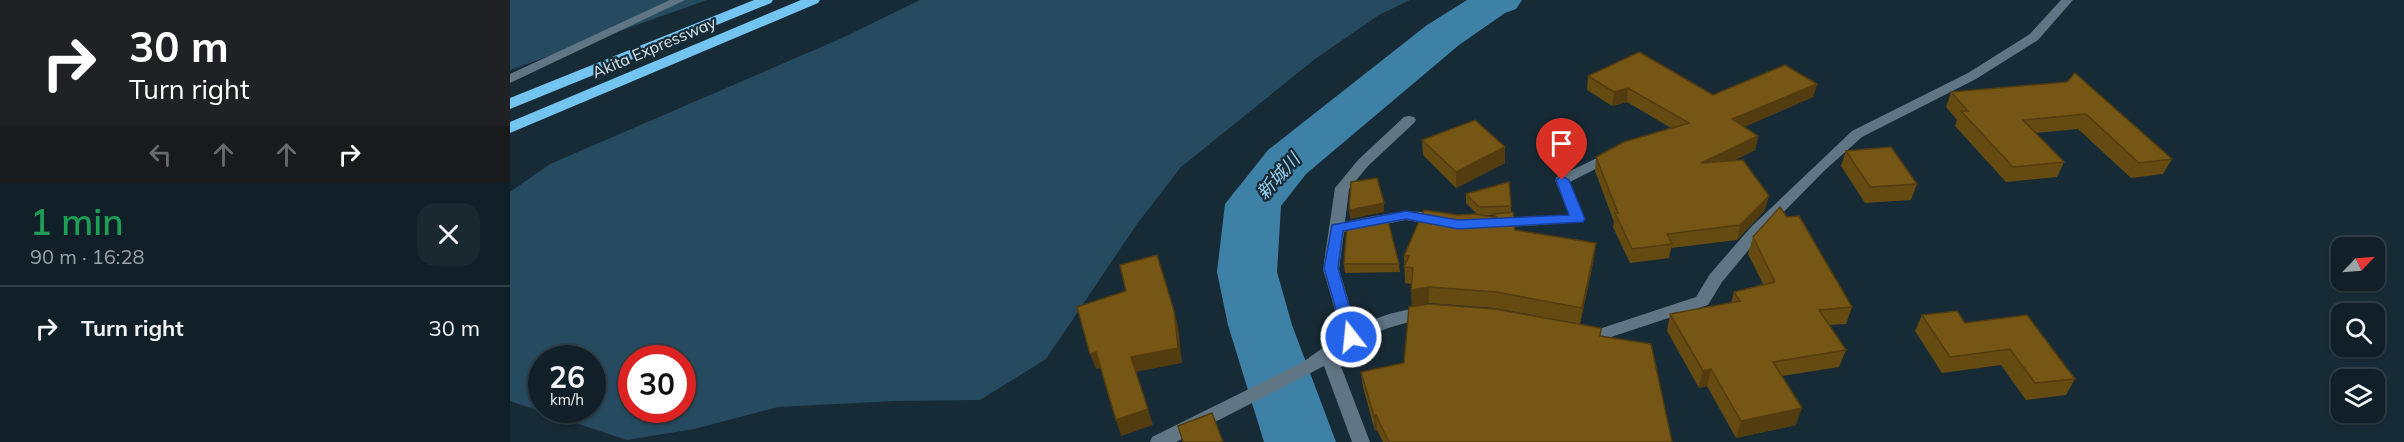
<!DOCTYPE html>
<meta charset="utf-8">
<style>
body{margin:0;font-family:Mulish,"Noto Sans JP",sans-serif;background:#1a2830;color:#f1f3f6;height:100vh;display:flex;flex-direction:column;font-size:22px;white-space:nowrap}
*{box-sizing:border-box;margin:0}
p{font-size:20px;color:#9ca3a8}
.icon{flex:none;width:33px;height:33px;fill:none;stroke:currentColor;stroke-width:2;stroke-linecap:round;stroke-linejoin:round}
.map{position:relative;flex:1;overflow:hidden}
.panel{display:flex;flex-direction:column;background:#112028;width:510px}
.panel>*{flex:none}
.guide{background:#202124;color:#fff;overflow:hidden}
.needle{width:39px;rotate:65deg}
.buttons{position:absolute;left:1821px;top:237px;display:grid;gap:12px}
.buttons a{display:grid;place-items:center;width:54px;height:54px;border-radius:12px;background:#112028;box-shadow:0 2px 4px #0004,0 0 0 2px #303e45;font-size:30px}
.speed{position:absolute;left:18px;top:345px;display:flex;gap:12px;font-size:30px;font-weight:700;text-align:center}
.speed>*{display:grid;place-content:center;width:78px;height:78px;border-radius:50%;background:#112028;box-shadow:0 2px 4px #0004,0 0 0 2px #303e45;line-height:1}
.speed small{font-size:15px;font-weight:400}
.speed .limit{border:9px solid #d22;background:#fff;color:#111}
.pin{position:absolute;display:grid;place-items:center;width:51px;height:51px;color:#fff;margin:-62px -26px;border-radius:50% 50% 50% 0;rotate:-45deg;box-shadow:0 0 6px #0007}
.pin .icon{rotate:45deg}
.me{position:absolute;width:66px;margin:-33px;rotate:344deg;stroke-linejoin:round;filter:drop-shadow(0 0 4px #0008)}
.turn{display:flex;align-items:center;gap:21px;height:126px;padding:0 30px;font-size:27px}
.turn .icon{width:78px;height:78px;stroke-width:2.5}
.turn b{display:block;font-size:42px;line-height:51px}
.lanes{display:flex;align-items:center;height:57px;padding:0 30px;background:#0003;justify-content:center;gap:30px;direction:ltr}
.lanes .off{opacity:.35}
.round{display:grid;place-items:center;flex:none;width:63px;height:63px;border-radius:18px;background:#1a2830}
.headline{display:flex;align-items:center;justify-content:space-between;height:102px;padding:0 30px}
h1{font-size:36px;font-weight:600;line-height:45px;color:#1e9e55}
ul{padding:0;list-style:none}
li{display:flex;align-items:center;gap:18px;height:84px;padding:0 30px;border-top:2px solid #303e45}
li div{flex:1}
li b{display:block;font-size:22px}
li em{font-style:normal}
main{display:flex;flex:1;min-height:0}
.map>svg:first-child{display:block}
.green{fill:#264a5f;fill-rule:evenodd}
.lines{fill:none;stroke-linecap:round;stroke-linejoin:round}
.river{fill:#3e81a6;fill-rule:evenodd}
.minor{fill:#607684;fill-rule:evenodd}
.highway{fill:#74c4f2;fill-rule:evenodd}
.wall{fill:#654a12;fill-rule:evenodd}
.shaded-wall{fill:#533c0f}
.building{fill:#765615;stroke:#533c0f;stroke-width:1.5}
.route{fill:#2563eb;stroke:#184099;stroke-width:1.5}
.labels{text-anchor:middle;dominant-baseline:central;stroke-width:4.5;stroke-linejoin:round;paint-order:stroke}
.street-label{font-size:16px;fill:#dae6ee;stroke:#172b36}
.water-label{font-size:18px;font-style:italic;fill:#9fd4f5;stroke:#172b36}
</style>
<main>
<section class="panel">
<div class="guide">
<div class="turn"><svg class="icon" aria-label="right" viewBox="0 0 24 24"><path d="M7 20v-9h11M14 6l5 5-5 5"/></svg><div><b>30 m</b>Turn right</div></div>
<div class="lanes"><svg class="icon off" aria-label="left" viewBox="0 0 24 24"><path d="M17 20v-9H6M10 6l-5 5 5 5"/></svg><svg class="icon off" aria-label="ahead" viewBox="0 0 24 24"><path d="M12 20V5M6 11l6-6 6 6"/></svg><svg class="icon off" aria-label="ahead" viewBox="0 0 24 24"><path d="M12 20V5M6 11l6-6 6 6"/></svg><svg class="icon" aria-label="right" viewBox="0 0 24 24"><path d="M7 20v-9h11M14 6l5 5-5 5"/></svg></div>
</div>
<div class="headline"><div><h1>1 min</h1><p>90 m · 16:28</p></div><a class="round"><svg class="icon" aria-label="close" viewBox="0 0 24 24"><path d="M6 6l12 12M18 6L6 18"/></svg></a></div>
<ul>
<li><svg class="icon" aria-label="right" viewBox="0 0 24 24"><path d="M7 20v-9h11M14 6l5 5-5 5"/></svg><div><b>Turn right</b></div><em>30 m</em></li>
</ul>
</section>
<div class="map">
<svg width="1894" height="442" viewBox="0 0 1894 442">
<rect width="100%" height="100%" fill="#172b36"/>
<g class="green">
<polygon points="0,0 197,0 0,70"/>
<path d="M410 0H900L869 15 805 59 671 167 627 224 536 359 470 400 384 401 268 407 184 429 117 440 0 401V192L40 164 332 38ZM32 358H82V410H32ZM122 358H172V410H122Z"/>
</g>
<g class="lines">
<polygon class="river" points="957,0 1012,0 1006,9 995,13 949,45 796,174 771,206 767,272 782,325 826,442 754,442 718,325 707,272 715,204 758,150 917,25"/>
<g class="minor">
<polygon points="160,0 175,0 0,83 0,74"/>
<polygon points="1551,0 1563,0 1528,40 1466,79 1352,137 1314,171 1251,235 1212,282 1198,305 1086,342 1064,337 1062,333 1064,329 1070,327 1086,330 1186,297 1200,274 1241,227 1342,131 1458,73 1520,34"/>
<path d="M899 116 904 117 906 120 904 123 858 166 839 189 835 222C857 217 923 202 938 221L931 226 896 220 834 232 829 269 846 326 879 314 918 305 924 307 926 311 924 315C886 326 859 330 827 356L860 442H842L814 366 666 442H640L642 437 793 362 832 334 813 269 825 188 848 160 894 117Z"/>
<polygon points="1104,150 1111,154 1109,157 1060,182 1075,219 1073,222 984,228 976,223 984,218 1059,215 1045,180 1047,177"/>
</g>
<g class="highway">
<polygon points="244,0 263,0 261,3 0,109 0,98"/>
<polygon points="291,0 310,0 308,3 0,133 0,122"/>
</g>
</g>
<g class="wall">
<polygon points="1078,76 1203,95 1307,84 1303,97 1234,127 1248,136 1245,150 1223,161 1255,210 1227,240 1161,248 1159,258 1120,263 1103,227 1104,222 1085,171 1086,157 1161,128 1117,102 1102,106 1077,90"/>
<polygon points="1557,82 1662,159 1653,174 1621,178 1568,129 1525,133 1554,162 1547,177 1496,182 1445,126 1447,120 1436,107 1441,92"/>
<polygon points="912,140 995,147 995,163 946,188 913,155"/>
<polygon points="1336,151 1407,184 1401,200 1355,203 1331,166"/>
<path d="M956 194 1001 206V213L1005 230 1084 259 1070 324 1090 336 1162 442H873L867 430 865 431 853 387 851 372 1069 324 985 308 919 303 902 306 901 284 895 283 894 256 948 215H968L956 203ZM983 215V217L972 216Z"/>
<polygon points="1243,237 1342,307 1336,324 1320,325 1336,350 1329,367 1272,376 1286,425 1226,438 1197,386 1189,388 1157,331 1160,314 1221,303 1224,292 1253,284 1238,254"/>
<polygon points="834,264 889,264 890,272 835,273"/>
<polygon points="1412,315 1455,323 1565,379 1556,395 1516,400 1491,365 1432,373 1405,331"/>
</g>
<g class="shaded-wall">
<polygon points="1307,84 1303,97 1219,133 1222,119"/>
<polygon points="1118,88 1117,102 1102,106 1104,92"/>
<polygon points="1248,136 1245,150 1188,178 1191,163"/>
<polygon points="995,147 995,163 946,188 946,172"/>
<polygon points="1259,196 1255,210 1227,240 1230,225"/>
<polygon points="874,203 874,212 840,219 839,210"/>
<polygon points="1086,243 1084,259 1070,324 1072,308"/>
<polygon points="919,287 919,303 902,306 901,290"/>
<polygon points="664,311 668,326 672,363 625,372 621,357"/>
<polygon points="586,352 591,368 586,369 580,354"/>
<polygon points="1201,369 1197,386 1189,388 1193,371"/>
<polygon points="1292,408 1286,425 1226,438 1231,421"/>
<polygon points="638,409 643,425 611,436 606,420"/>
<polygon points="866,415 867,430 865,431 864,416"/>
</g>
<g class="building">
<polygon points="1129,52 1203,95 1275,65 1307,84 1222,119 1248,136 1191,163 1233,160 1259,196 1230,225 1157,234 1162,244 1122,249 1105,213 1108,213 1086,157 1114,142 1179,123 1118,88 1104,92 1078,76"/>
<polygon points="1565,73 1662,159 1629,163 1576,114 1513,120 1554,162 1503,167 1451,111 1458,111 1441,92 1557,82"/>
<polygon points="965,120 995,147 946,172 912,140"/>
<polygon points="1381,147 1407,184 1360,187 1336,151"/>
<polygon points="867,178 874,203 839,210 841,182"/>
<polygon points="999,182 1001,206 969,207 956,194"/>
<polygon points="1270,207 1277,217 1289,216 1342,307 1309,310 1336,350 1263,362 1292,408 1231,421 1201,369 1193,371 1160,314 1230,301 1224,292 1265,282 1243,237"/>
<polygon points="914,210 948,215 965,214 988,218 983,214 1003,212 1005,230 1086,243 1072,308 986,292 919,287 901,290 903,268 894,267 899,256 894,256"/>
<polygon points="877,217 889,264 834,264 837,225"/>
<polygon points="647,255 664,311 668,348 621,357 638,409 606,420 586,352 580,354 567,307 616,291 610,265"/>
<polygon points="919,304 985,309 1091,328 1090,336 1141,344 1162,442 879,442 866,415 864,416 851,372 894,363 899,307"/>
<polygon points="1447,311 1455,323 1517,315 1565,379 1525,383 1500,349 1440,357 1412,315"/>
<polygon points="702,413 713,442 673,442 668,426"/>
</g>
<polygon class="route" points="1052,176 1059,180 1075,219 1073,222 948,229 896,219 833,231 828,268 848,337 846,341 835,341 814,268 822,225 896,211 948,220 1059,215 1046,180"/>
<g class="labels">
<g class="street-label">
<text transform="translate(144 47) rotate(-23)">Akita Expressway</text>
</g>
<g class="water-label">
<text transform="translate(768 176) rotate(-48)">新城川</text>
</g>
</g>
</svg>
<div class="buttons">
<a><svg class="needle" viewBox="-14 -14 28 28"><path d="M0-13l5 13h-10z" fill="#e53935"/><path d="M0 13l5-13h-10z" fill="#9ca3a8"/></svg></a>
<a><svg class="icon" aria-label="search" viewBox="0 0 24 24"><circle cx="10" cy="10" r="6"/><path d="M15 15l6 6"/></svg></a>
<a><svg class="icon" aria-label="layers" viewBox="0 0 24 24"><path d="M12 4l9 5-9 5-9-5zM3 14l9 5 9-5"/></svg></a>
</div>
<div class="speed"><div>26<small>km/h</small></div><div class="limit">30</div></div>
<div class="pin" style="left:1052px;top:180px;background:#d93025"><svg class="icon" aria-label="arrive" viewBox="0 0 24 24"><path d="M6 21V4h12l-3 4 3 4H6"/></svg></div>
<svg class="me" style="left:841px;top:337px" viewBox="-20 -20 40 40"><circle r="17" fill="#2563eb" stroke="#fff" stroke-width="3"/><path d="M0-11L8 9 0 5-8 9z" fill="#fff"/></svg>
</div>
</main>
